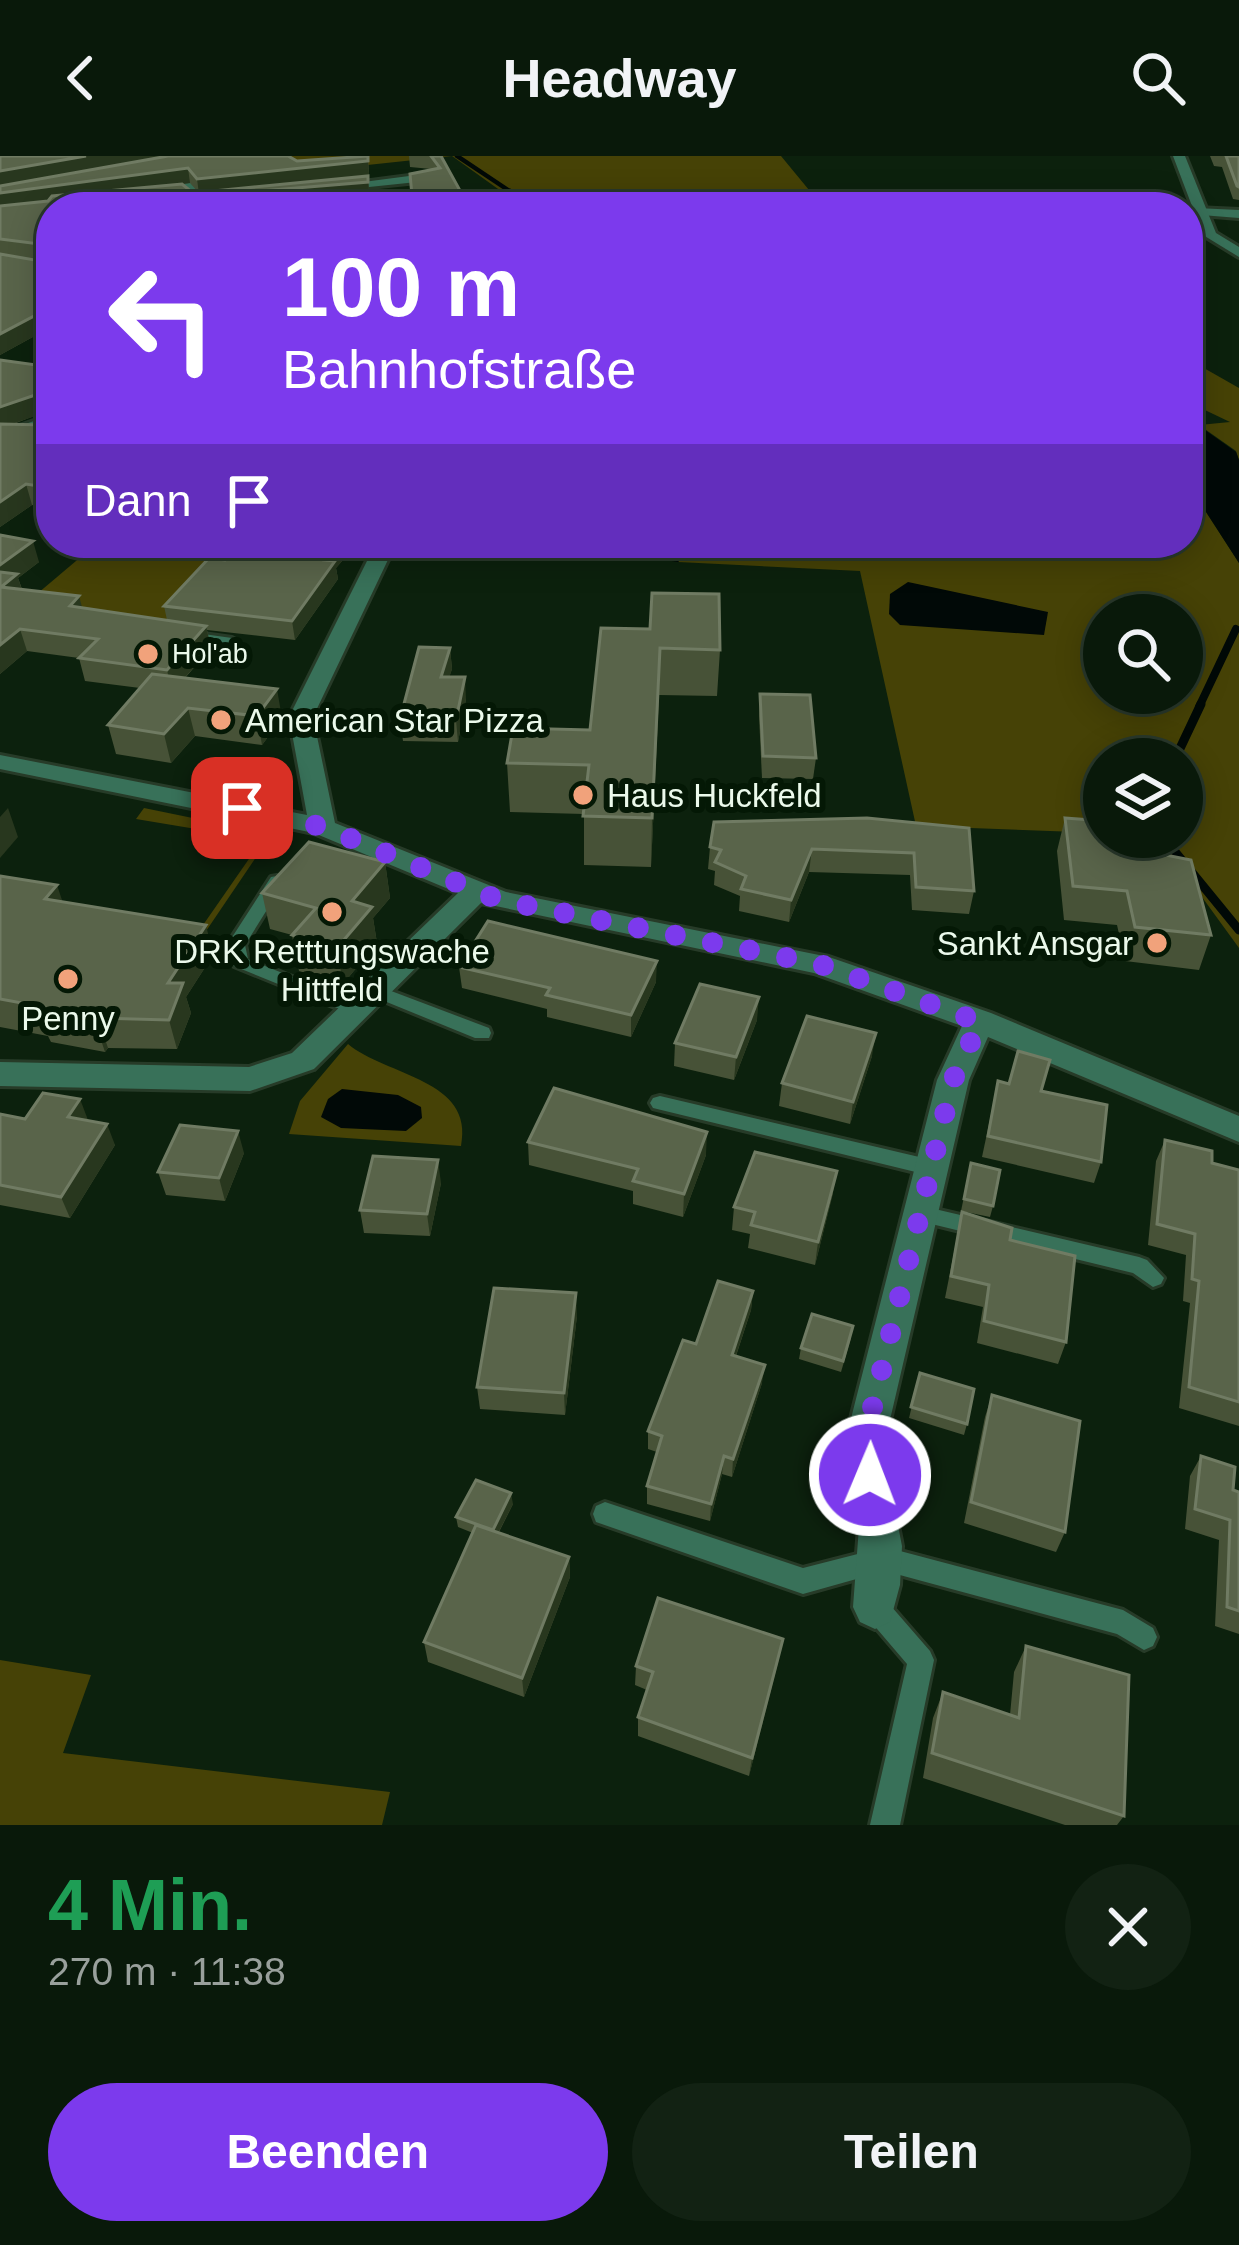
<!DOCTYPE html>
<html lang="de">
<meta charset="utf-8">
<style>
body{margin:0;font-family:Helvetica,sans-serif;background:#122213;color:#f1f3f6;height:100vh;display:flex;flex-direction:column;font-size:45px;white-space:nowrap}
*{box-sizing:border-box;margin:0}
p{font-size:39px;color:#99a09c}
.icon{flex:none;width:66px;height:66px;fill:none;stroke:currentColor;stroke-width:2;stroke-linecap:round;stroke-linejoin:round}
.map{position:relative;height:1669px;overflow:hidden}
.panel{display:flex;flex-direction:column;background:#09190a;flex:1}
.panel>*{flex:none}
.hud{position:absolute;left:36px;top:36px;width:1167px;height:366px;border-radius:48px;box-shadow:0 6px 30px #0003,0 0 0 3px #29382b;background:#7c3aed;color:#fff;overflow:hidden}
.buttons{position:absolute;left:1083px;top:438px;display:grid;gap:24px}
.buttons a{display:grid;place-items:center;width:120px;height:120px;border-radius:50%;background:#09190a;box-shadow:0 6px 30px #0003,0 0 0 3px #29382b;font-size:60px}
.pin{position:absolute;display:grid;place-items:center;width:102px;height:102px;color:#fff;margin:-51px;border-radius:24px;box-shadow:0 6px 18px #0006}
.me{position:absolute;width:132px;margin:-66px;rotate:1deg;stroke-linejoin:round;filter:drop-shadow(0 0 9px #0008)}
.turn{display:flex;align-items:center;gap:42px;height:252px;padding:0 48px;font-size:54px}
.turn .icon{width:156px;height:156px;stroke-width:2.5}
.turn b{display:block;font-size:84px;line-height:102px}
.then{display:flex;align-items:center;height:114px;padding:0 48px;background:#0003;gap:24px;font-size:45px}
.round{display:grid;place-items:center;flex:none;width:126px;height:126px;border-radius:63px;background:#122213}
.head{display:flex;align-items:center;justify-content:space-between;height:204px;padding:0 48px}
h1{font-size:72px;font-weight:800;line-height:90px;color:#1e9e55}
.primary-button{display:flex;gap:24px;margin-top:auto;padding:24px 48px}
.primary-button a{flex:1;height:138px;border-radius:72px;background:#7c3aed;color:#fff;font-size:48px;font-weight:800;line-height:138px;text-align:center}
.primary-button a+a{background:#122213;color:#f1f3f6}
header{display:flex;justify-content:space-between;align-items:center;height:156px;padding:0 48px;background:#09190a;font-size:54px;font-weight:800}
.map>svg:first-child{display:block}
.green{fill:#464206;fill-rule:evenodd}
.water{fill:#010907}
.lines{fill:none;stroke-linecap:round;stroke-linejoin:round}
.stream-far2{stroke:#010907;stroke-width:4.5}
.stream-far1{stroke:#010907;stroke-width:8}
.stream{stroke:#010907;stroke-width:9}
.service-casing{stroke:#273b28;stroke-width:6}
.minor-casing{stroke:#273b28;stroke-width:6}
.tertiary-casing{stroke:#273b28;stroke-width:6}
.service{fill:#387159;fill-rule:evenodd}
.minor{fill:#387159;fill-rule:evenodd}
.tertiary{fill:#387159;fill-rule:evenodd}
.wall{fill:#475237;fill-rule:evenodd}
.shaded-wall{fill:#28371e}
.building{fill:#59644a;stroke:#707b63;stroke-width:3}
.route{stroke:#7c3aed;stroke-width:21;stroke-dasharray:0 37.8}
.poi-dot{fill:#f1a27b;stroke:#041805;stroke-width:4.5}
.labels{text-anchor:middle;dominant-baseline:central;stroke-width:12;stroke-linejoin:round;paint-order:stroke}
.far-poi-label{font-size:27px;fill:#ebf9eb;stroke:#041805;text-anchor:start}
.poi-label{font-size:33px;fill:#ebf9eb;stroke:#041805;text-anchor:start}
</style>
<header><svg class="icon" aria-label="back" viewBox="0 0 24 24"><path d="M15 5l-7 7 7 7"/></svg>Headway<svg class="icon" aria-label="search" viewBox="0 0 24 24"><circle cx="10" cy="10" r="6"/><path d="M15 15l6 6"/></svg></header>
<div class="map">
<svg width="1239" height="1669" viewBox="0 0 1239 1669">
<rect width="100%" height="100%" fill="#0c210d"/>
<g class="green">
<polygon points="288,0 781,0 823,51 511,51 512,43 452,0 311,15"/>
<polygon points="1188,203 1239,232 1239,304 1236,295 1199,269 1230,266 1188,246"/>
<path d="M1188 328 1239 407V792L1167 693 1135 681H1182V603H1104V677L916 670 860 415 678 406 697 387H1188ZM1104 459H1182V537H1104Z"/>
<polygon points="95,389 222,405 165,469 25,448"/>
<polygon points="144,652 290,682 287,687 267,685 200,784 194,782 262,684 136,663"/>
<path d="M348 888C386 920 475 923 461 990L289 978 300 945Z"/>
<polygon points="0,1504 91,1519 63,1597 390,1636 382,1669 0,1669"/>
</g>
<g class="water">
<polygon points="1188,262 1236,296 1239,304 1239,407 1188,328"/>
<polygon points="697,387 678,406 567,388 568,387"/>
<polygon points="908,426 1048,456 1044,479 900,469 889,458 890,438"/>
<polygon points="342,933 398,939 421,951 422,962 406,975 341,972 321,961 328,943"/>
</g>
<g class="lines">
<polyline class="stream-far2" points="457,0 508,34 552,51"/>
<polyline class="stream-far1" points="1199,551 1236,473"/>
<g class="stream">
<polyline points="1175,603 1201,548"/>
<polyline points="1163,681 1239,774"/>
</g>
<defs>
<g id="service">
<polygon points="189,476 232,482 239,486 229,498 224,499 217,495 222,489 184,483 184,477"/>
<polygon points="277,720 285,725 245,789 248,803 364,850 367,854 364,858 352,858 234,810 227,789 271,721"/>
<polygon points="378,830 489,872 491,877 489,882 475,882 372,840 369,836 372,832"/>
<polygon points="660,940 932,1004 939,1006 942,1012 939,1018 932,1020 653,952 650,947 653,942"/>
<polygon points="922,1050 1139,1101 1147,1104 1164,1122 1161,1128 1153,1131 1133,1117 915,1064 912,1058 915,1052"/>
<polygon points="605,1346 803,1412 885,1391 1123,1454 1153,1472 1157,1481 1153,1490 1144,1494 1117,1478 885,1415 803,1438 596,1366 593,1358 596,1350"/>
<polygon points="875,1438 884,1442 930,1495 934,1504 900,1669 870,1669 907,1508 866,1460 862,1451 866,1442"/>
</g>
<g id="minor">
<polygon points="169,0 181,0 204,51 192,51"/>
<polygon points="432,17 436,24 331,35 325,31"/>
<polygon points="1196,52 1239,54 1239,62 1201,59"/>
<polygon points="51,259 51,270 0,288 0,277"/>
<polygon points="376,387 396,387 313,561 335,667 506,736 829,801 991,857 1239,960 1239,986 988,881 969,924 883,1294 902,1390 900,1429 890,1466 875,1473 860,1466 853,1451 859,1371 843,1294 937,924 962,870 814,817 481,747 314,913 250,935 0,930 0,906 249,911 292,897 458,737 314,677 0,613 0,599 307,659 289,561"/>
</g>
<polygon id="tertiary" points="1173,0 1185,0 1216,77 1239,91 1239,101 1203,79"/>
</defs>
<use href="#service" class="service-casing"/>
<use href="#minor" class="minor-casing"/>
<use href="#tertiary" class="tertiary-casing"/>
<use href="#service" class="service"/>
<use href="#minor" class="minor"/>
<use href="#tertiary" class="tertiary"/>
</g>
<g class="wall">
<path d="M0 0 297 5 368 0 369 19 340 23 368 20 370 51 365 42 255 51H51V171L0 199ZM190 27 198 36 193 37 175 29Z"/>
<polygon points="409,0 441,0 469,51 431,13 410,11"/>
<polygon points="1210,0 1239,0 1239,44 1233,43 1222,11 1214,10"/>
<path d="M0 204 51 211V352L32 349 0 371ZM48 255 45 269H11L34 260Z"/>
<polygon points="0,379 39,406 18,422 22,433 82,453 167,464 164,450 225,404 238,387 354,387 355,390 336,412 338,423 295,484 207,474 211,492 185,522 282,562 262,589 195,580 171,607 116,598 108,569 140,532 85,525 79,502 27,495 0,518"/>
<polygon points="601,472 720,494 717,540 659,539 651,711 584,709 584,658 510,656 507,607 590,574"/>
<polygon points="450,492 452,513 449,521 466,543 458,586 403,585 400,563"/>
<polygon points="760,538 816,602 813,623 762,622 759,560"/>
<polygon points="867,662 974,735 969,758 912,754 910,719 809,716 789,766 739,755 740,740 714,729 715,715 708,713 710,691"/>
<polygon points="1065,662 1120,690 1211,779 1199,814 1125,805 1117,769 1064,764 1057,695"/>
<polygon points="385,706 390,742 373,762 377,787 343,828 299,815 292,779 270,773 262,737"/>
<polygon points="0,720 62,746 213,799 186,841 191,857 177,893 108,892 105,896 51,886 48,880 0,871"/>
<polygon points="459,811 656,826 631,881 547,861 547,853 462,832"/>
<polygon points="757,864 734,924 674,910 675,887"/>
<polygon points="872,900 850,968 779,950 782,927"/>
<polygon points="998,925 1041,935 1101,1006 1094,1027 982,1001"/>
<polygon points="0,958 25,963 88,965 115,989 70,1062 0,1049"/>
<polygon points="1165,984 1212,1007 1239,1014 1239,1270 1179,1252 1190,1147 1183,1145 1186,1099 1148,1089 1156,1005"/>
<polygon points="528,986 706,999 683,1061 633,1048 633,1035 529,1009"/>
<polygon points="244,997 225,1045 166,1039 158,1016"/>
<polygon points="971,1007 993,1050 990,1061 961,1055"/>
<polygon points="441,1027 430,1080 364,1077 360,1054"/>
<polygon points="833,1037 815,1109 748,1092 750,1078 732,1074 734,1051"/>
<polygon points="962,1056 1010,1084 1066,1186 1058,1208 977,1187 983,1151 945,1142"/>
<polygon points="753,1135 751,1154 736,1200 762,1227 732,1321 722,1318 710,1365 647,1348 647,1330 657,1296 648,1293 648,1275 696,1188"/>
<polygon points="577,1160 565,1259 480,1253 477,1231"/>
<polygon points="851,1182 841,1216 799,1203 801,1192"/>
<polygon points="920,1217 967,1268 964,1279 909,1262"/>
<polygon points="992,1239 1065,1376 1056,1396 964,1367 985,1261"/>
<polygon points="1201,1300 1233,1334 1239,1336 1239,1478 1215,1470 1219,1384 1185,1373 1190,1320"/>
<polygon points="513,1348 499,1376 569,1401 570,1421 524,1541 428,1506 424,1486 473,1377 458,1371 456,1361"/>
<polygon points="783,1483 749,1620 638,1580 638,1561 647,1534 635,1529 636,1510"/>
<polygon points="1026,1490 1124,1660 1117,1669 1065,1669 923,1622 933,1562 943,1536 1010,1559 1014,1516"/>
</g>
<g class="shaded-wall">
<polygon points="86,0 172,0 0,31 0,15"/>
<polygon points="368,5 369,19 199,38 197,23"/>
<polygon points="188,12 190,27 0,53 0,37"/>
<polygon points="368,20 370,51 368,51 368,42 238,51 236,37"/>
<polygon points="51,151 51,171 0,199 0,178"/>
<polygon points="44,236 50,255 0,272 0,251"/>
<polygon points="26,328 32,349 0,371 0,346"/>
<polygon points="33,385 39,406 18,422 24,440 0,435 0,409"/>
<polygon points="340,387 354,387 355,390 336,412 338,423 295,484 292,465 325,404"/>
<polygon points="79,440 85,462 70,450"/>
<polygon points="206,470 211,492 172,536 167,514"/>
<polygon points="20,473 27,495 0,518 0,489"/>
<polygon points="450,492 452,513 443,542 441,521"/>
<polygon points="660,492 659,539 651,711 652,662"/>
<polygon points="465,521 466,543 458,586 456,564"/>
<polygon points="277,533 282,562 262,589 257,560"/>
<polygon points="188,552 195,580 171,607 164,578"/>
<polygon points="8,652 18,681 0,702 0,661"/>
<polygon points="812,693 809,716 789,766 791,744"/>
<polygon points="385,706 390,742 373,762 377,787 343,828 337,792 352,745"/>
<polygon points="57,729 67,759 45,743"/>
<polygon points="206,769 213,799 186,841 191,857 177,893 169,864 168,827"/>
<polygon points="657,805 656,826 631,881 631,859"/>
<polygon points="759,841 757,864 734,924 736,901"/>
<polygon points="98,862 108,892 105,896 95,866"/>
<polygon points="876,877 872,900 850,968 853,946"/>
<polygon points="80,943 88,964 68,961"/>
<polygon points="107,968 115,989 70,1062 61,1041"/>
<polygon points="238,975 244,997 225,1045 219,1022"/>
<polygon points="707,976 706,999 683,1061 684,1038"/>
<polygon points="438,1004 441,1027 430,1080 427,1058"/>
<polygon points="837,1015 833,1037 815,1109 818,1086"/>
<polygon points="753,1135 751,1154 730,1217 732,1199"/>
<polygon points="576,1137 577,1160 565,1259 564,1237"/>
<polygon points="765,1209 762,1227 732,1321 733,1303"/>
<polygon points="724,1300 722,1318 710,1365 711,1348"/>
<polygon points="511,1337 513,1348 494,1385 493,1375"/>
<polygon points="569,1401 570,1421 524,1541 522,1522"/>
<polygon points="783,1483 779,1503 749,1620 752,1602"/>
</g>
<g class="building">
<polygon points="0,0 86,0 0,15"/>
<polygon points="168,0 288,0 297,5 368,0 368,5 197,23 188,12 0,37 0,30"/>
<polygon points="431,0 441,0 469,51 413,51 410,18 440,12"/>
<polygon points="1226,0 1239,0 1239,31 1237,30"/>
<polygon points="368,20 368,26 236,37 246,51 51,51 51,100 48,89 0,83 0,50 48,45 52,40 182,28 193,37"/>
<polygon points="368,35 368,51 361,51"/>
<polygon points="0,98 46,106 51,101 51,151 0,178"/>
<polygon points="0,204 51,211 51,332 26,328 0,346 0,268 45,269 50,240 44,236 0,251"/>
<polygon points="0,379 33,385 0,409"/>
<polygon points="238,387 340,387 325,404 335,405 292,465 164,450 209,402 225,404"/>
<polygon points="0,416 17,418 1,431 79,440 70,450 206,470 167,514 79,502 98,483 20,473 0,489"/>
<polygon points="652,437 719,438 720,494 660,492 652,662 583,660 589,609 507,607 513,572 590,574 601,472 650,473"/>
<polygon points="419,491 450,492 441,521 465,521 456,564 400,563"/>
<polygon points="152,518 277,533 257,560 188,552 164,578 108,569"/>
<polygon points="760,538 810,539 816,602 763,600"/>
<polygon points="867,662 969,672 974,735 916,731 914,697 812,693 791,744 741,733 746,720 715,706 721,694 710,691 714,666"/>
<polygon points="1065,662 1104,665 1104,681 1119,681 1120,690 1191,704 1211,779 1135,771 1127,735 1073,730"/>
<polygon points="309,686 385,706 352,745 372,751 337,792 292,779 316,752 262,737"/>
<polygon points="0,720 57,729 45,743 206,769 168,827 183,827 169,864 98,862 95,866 40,857 44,851 0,843"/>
<polygon points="488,765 657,805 631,859 546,839 550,832 459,811"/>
<polygon points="700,828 759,841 736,901 675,887"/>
<polygon points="807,860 876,877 853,946 782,927"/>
<polygon points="1018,895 1050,904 1041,935 1107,949 1101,1006 988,980 998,925 1009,928"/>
<polygon points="554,932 707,976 684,1038 633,1025 638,1013 528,986"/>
<polygon points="43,937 80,943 68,961 107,968 61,1041 0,1029 0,958 25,963"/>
<polygon points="180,969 238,975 219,1022 158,1016"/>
<polygon points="1165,984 1212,995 1212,1007 1239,1014 1239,1246 1189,1231 1199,1125 1192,1123 1195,1078 1157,1068"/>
<polygon points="755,996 837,1015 818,1086 751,1069 755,1056 734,1051"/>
<polygon points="373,1000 438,1004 427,1058 360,1054"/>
<polygon points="971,1007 1000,1014 993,1050 964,1043"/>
<polygon points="962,1056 1012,1072 1010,1084 1075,1100 1066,1186 984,1165 989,1129 951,1120"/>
<polygon points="718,1125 753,1135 732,1199 765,1209 733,1303 724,1300 711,1348 647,1330 662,1280 648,1275 683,1184 696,1188"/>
<polygon points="494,1132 576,1137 564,1237 477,1231"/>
<polygon points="812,1158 853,1170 843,1205 801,1192"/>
<polygon points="920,1217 974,1233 967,1268 911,1251"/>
<polygon points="992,1239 1080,1265 1065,1376 971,1346"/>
<polygon points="1201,1300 1235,1311 1233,1334 1239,1336 1239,1455 1227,1451 1230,1364 1195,1353"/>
<polygon points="476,1324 511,1337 493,1374 456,1361"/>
<polygon points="476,1369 569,1401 522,1522 424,1486"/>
<polygon points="658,1442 783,1483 752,1602 638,1561 653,1516 636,1510"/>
<polygon points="1026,1490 1129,1519 1124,1660 932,1597 943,1536 1019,1562"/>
</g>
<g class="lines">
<polyline class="route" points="242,652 323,671 499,744 819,808 980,866 953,924 862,1294 870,1319"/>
</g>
<g class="poi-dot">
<circle cx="148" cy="498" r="12"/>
<circle cx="221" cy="564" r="12"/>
<circle cx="583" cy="639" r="12"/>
<circle cx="332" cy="756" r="12"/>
<circle cx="1157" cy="787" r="12"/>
<circle cx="68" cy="823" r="12"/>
</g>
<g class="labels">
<g class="far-poi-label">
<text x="172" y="498">Hol'ab</text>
</g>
<g class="poi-label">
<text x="245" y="564">American Star Pizza</text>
<text x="607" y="639">Haus Huckfeld</text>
<text x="1133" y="787" text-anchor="end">Sankt Ansgar</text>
<text x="332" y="795" text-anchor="middle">DRK Retttungswache<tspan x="332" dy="38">Hittfeld</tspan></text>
<text x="68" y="862" text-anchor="middle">Penny</text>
</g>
</g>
</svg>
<div class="buttons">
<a><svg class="icon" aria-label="search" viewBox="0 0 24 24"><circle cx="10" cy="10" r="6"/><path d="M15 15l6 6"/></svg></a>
<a><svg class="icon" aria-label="layers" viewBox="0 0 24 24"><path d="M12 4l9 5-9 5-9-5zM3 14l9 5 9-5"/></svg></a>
</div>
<div class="pin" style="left:242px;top:652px;background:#d93025"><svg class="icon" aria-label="arrive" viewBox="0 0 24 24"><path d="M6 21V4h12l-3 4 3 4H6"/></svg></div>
<svg class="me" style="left:870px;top:1319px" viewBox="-20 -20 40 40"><circle r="17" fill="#7c3aed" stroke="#fff" stroke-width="3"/><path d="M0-11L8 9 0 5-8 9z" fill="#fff"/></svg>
<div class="hud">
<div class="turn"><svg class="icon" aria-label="left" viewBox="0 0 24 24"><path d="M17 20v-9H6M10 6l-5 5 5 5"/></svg><div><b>100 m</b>Bahnhofstraße</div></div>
<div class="then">Dann<svg class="icon" aria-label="arrive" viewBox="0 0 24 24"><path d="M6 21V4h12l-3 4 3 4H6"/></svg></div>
</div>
</div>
<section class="panel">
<div class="head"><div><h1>4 Min.</h1><p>270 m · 11:38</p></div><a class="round"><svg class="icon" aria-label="close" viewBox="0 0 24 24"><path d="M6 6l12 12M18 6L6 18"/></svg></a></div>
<div class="primary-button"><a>Beenden</a><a>Teilen</a></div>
</section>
